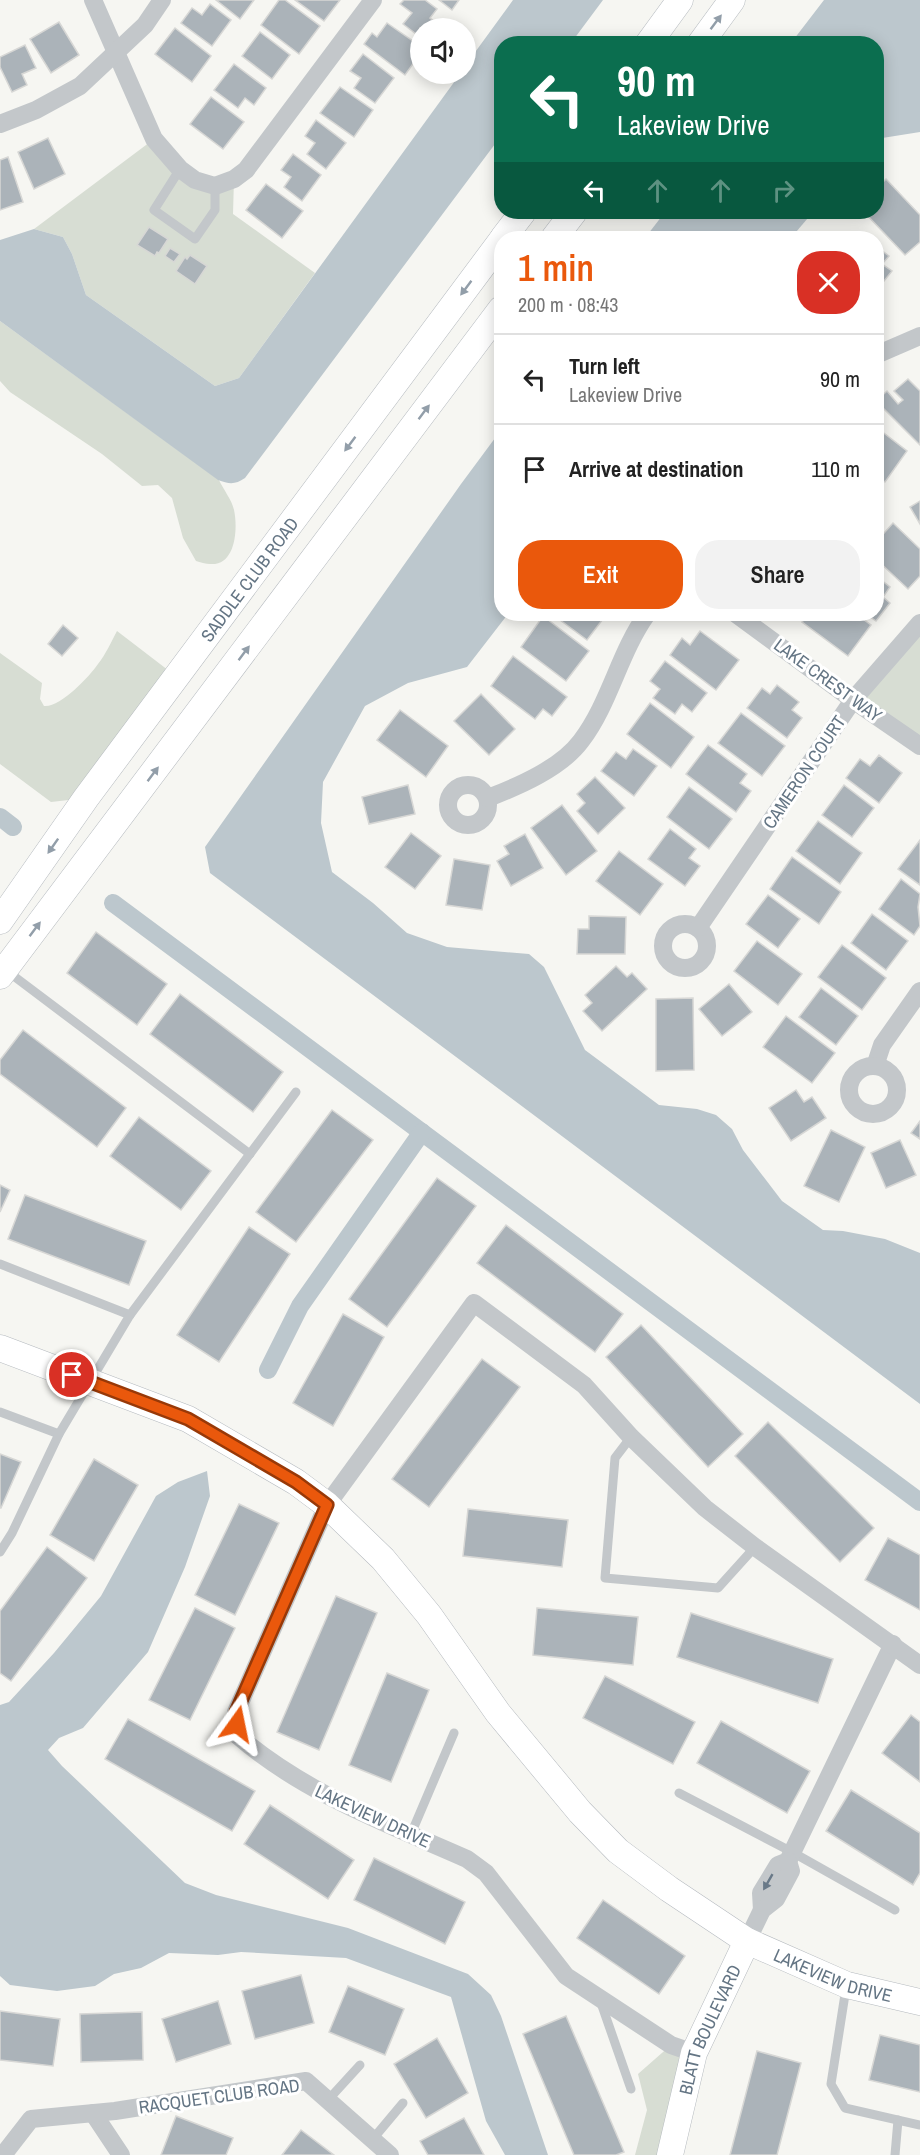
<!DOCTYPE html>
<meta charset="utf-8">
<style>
body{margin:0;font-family:"Archivo Narrow",sans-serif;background:#f2f2f2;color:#222;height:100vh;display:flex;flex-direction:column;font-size:22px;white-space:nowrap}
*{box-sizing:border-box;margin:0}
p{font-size:20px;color:#767676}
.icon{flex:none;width:33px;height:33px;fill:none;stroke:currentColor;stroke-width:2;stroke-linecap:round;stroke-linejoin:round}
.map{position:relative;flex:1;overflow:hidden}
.drawer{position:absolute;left:494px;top:231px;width:390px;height:390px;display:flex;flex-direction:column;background:#fff;border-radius:24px;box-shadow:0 3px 15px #0003}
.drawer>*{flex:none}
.guide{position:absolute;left:494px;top:36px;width:390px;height:183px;border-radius:24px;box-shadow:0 3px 15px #0003;background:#0b6e4f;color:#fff;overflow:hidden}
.buttons{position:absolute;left:410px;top:18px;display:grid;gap:12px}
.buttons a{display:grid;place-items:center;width:66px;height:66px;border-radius:50%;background:#fff;box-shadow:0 3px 15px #0003;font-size:30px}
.pin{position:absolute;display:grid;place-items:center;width:51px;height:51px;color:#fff;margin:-26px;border:3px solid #fff;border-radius:50%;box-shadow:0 2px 6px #0007}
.me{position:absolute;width:66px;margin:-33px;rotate:12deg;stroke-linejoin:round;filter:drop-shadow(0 0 4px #0008)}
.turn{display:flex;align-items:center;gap:21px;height:126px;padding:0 24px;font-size:27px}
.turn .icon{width:78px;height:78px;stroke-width:2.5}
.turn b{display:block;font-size:42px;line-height:51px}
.lanes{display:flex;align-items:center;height:57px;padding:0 24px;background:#0003;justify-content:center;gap:30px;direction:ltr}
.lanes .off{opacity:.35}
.round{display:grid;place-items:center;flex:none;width:63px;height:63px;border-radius:24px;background:#f2f2f2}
.headline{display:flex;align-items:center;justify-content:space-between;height:102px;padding:0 24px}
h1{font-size:36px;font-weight:600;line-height:45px;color:#ea580c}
.button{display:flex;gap:12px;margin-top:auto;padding:12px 24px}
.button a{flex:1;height:69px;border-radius:24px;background:#ea580c;color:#fff;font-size:24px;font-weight:600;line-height:69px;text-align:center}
.button a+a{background:#f2f2f2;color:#222}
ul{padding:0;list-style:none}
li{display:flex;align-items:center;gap:18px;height:90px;padding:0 24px;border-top:2px solid #e0e0e0}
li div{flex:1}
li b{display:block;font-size:22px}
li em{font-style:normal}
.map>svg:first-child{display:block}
.green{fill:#d7ddd3}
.water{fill:#bcc7cd}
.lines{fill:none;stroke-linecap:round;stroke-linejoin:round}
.canal{stroke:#bcc7cd;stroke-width:18}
.building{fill:#abb3b9;stroke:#d7d7d5;stroke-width:1.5}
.secondary-casing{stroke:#b5babf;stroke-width:27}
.lane{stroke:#c3c7ca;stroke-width:9}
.street{stroke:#c3c7ca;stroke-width:18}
.secondary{stroke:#fff;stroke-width:26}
.oneway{fill:#929ea9}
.oneway2{fill:#697988}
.route-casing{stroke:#983908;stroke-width:15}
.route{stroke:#ea580c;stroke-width:10}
.labels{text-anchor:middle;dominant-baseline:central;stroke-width:6;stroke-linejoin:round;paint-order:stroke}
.street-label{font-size:18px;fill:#647584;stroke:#fff}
</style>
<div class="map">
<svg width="920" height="2155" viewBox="0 0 920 2155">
<rect width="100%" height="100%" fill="#f6f6f2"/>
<g class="green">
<polygon points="154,139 195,180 234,179 233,214 315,273 239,378 215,386 86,295 72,254 63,237 34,229"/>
<path d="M0 321 219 480C223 489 232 500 234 510 238 528 236 566 210 564 206 564 200 562 196 561L183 538 172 498 158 485 142 486 102 454 10 392 0 381Z"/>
<polygon points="920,623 920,746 853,700"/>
<path d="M117 631 177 677 86 798 51 802 0 764V653L42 683 40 699 44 706C60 708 89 677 98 664 106 654 111 642 117 631Z"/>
<polygon points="671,2045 694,2053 670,2155 635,2155 647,2110 638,2074"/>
</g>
<g class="water">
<path d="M513 0H603L571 43 501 44V136L245 478C235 485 229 484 218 480L0 321V240L34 229 63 237 72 254 86 295 215 386 239 378 460 74H465V66Z"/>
<polygon points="824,0 920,0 920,132 876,139 876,44 791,43"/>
<polygon points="665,212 813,212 791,238 645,238"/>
<polygon points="501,430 501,614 508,614 467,667 408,683 365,706 323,782 321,823 332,872 373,903 407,933 447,947 529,954 544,967 585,1050 659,1105 697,1109 716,1115 732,1129 743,1150 782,1201 823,1230 843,1231 885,1239 920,1253 920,1404 210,873 205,847 461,484"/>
<polygon points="207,1471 210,1496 185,1567 148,1652 83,1728 59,1738 48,1750 62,1766 185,1883 216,1895 348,1928 468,1974 491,1995 501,2016 548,2155 505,2155 486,2121 451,1997 346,1958 241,1952 218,1955 169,1953 141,1968 114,1974 95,1986 57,1991 10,1985 0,1976 0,1705 9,1702 54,1653 101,1596 156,1496 178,1482"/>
</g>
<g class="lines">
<g class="canal">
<polyline points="0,817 13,827"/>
<polyline points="113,903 920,1502"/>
<polyline points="268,1370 300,1306 422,1132"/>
</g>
</g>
<g class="building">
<polygon points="216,0 254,0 240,19"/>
<polygon points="279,0 285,0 320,26 299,54 261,25"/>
<polygon points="295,0 340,0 324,21"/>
<polygon points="404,0 425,0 437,9 430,18 442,27 441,28 420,28 420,37 403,24 412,13 400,4"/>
<polygon points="439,0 459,0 452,10"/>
<polygon points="210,4 231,20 212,46 181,23 192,8 202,15"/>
<polygon points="59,22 79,55 51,73 30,39"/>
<polygon points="387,23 420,46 420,54 405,75 364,44 372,33 377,37"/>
<polygon points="175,28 211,56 192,82 155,54"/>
<polygon points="260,32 290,55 272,79 242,56"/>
<polygon points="25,45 36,68 22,74 27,85 12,92 0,67 0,57"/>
<polygon points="363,54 394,78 375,103 354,88 361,78 350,71"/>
<polygon points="234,64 266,88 254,105 245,98 238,108 214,90"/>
<polygon points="340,87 373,110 354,137 320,113"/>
<polygon points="211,97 244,122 223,149 190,124"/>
<polygon points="316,120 346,143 326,169 307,154 315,143 305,136"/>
<polygon points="48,138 65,174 34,189 18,152"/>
<polygon points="293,154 321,175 302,201 284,187 291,177 281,170"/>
<polygon points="8,157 23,202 0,210 0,160"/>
<polygon points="886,179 920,215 920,242 905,255 864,212 876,212 876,189"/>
<polygon points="266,184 303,211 282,238 246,210"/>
<polygon points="149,227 168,239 159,253 157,252 155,256 137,245"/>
<polygon points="876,246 889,256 882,264 892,271 876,291"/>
<polygon points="170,248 180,254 174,262 165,256"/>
<polygon points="190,255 207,266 195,284 176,271 185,257 187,259"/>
<polygon points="908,379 920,391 920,445 876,401 887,391 898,404 903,400 894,391"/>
<polygon points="876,427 907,451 885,482 876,475"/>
<polygon points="920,501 920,524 910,507"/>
<polygon points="893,523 920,549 920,576 908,589 876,559 876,542"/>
<polygon points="876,576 890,587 883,597 890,603 876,621 866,614 876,614"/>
<polygon points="552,614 595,614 603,619 587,640"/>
<polygon points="808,614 856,614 871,625 848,656 802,622"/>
<polygon points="543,616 589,651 566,681 521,647"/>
<polygon points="63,625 78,638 62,656 48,644"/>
<polygon points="700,631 739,660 716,690 670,655 682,638 690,645"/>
<polygon points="513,656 567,697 552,716 543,709 535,719 491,686"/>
<polygon points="665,661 707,693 692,712 682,704 675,714 653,698 660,689 650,681"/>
<polygon points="777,685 799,702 792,710 802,718 787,738 747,708 762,688 770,694"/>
<polygon points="481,694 515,729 489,755 454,721"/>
<polygon points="650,703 694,737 671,768 627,734"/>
<polygon points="400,710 448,746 426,777 377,740"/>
<polygon points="741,713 785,746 762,776 718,743"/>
<polygon points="708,745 747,774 740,783 751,791 736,812 686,774"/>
<polygon points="633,749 657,766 634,796 601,771 616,752 626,759"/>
<polygon points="879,755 902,773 879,803 846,778 860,759 870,766"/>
<polygon points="595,777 625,808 598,834 577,811 585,803 577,794"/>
<polygon points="408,785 415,814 369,824 362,797"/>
<polygon points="844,785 874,808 852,837 822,815"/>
<polygon points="689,787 732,819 709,849 667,817"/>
<polygon points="562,805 597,851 566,875 531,828"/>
<polygon points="818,821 862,853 840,884 796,851"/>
<polygon points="670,829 696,849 689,858 700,866 685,886 648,859"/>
<polygon points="411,833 441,856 415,889 385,867"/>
<polygon points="525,834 543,868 511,886 497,861 509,854 504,846"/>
<polygon points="920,840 920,885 898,869"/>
<polygon points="619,851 663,884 640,915 596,881"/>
<polygon points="792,857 841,892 819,924 770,889"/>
<polygon points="454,859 490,865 482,910 446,905"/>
<polygon points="901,879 920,894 918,907 920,926 914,935 879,909"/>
<polygon points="768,895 800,919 778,948 746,924"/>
<polygon points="872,914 908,941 886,970 851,943"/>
<polygon points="589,916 626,917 625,954 577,954 578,929 589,929"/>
<polygon points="96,932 167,984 137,1025 67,973"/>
<polygon points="757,941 802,974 778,1005 734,971"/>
<polygon points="842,945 886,978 862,1010 818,977"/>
<polygon points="616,966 627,977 632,973 647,989 602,1031 583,1011 592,1003 585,995"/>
<polygon points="729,984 752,1012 722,1036 699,1009"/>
<polygon points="821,988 858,1016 836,1045 799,1017"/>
<polygon points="180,994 283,1072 253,1112 150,1034"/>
<polygon points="693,998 694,1070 656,1071 656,999"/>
<polygon points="786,1016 835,1053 812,1083 763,1047"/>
<polygon points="23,1030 126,1108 97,1147 0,1074 0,1060"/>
<polygon points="796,1090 804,1102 812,1097 826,1118 791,1141 769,1108"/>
<polygon points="332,1110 373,1140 296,1242 256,1212"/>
<polygon points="139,1117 211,1171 181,1210 110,1156"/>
<polygon points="920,1121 920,1139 911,1133"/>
<polygon points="831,1130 865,1147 839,1202 804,1186"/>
<polygon points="900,1140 916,1175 886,1188 871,1153"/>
<polygon points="437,1178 476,1206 387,1327 349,1299"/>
<polygon points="0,1185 10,1190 0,1212"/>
<polygon points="25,1195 146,1241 129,1285 8,1239"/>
<polygon points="506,1225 623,1314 595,1352 477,1263"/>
<polygon points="249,1227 290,1254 219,1362 177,1335"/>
<polygon points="343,1314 384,1337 333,1426 293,1403"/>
<polygon points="641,1325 743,1434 708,1467 606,1357"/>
<polygon points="482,1359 520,1387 429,1507 392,1479"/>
<polygon points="768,1422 874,1528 840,1562 735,1456"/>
<polygon points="0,1454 21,1462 1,1508 0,1508"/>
<polygon points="94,1459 138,1485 94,1561 50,1535"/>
<polygon points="239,1504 279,1523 235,1615 195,1595"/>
<polygon points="468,1509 568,1520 562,1567 463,1556"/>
<polygon points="888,1538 920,1555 920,1610 865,1580"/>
<polygon points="47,1547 87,1578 11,1681 0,1673 0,1611"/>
<polygon points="336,1596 377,1613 319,1750 277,1732"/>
<polygon points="195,1608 235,1628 190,1720 149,1700"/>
<polygon points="537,1608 638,1617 633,1665 533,1655"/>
<polygon points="691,1613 833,1659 818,1703 677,1657"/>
<polygon points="387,1673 429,1690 391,1782 349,1765"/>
<polygon points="605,1676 695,1722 673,1764 583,1718"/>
<polygon points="911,1715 920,1722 920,1782 882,1753"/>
<polygon points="128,1719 255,1791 232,1831 105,1759"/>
<polygon points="721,1721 810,1771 787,1813 697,1763"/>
<polygon points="851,1790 920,1833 920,1873 913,1885 826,1831"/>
<polygon points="270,1805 354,1860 328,1899 244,1844"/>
<polygon points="374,1858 465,1902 445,1944 354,1900"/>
<polygon points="603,1900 685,1956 659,1994 577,1938"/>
<polygon points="301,1975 314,2023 255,2039 242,1991"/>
<polygon points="348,1986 404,2009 385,2055 329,2032"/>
<polygon points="218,2001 231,2044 176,2062 162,2019"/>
<polygon points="0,2011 60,2019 53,2066 0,2060"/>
<polygon points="142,2012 143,2060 81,2062 80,2014"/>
<polygon points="566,2016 624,2152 616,2155 574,2155 523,2034"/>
<polygon points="880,2035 920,2045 920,2092 869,2080"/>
<polygon points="437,2038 468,2093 426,2118 394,2064"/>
<polygon points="757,2051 801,2063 777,2155 730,2155"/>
<polygon points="176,2116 233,2138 226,2155 161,2155"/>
<polygon points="464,2118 484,2155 428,2155 420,2141"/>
<polygon points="301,2130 334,2155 282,2155"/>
</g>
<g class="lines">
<defs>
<g id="secondary">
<polyline points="648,44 680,0"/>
<polyline points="700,44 732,0"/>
<polyline points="503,238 523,212"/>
<polyline points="554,238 574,212"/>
<path id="s1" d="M0 921 86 798 501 241"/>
<polyline points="0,976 501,309"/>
<path id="s2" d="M0 1348 188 1419 296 1482 327 1505 383 1559 429 1615 498 1713 580 1812 618 1851 669 1889 747 1941 847 1985 920 2002"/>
<path id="s3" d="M670 2155 694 2053 747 1941"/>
</g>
</defs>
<use href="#secondary" class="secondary-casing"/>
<g class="lane">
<polyline points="180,169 154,210 195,239 215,210 215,186"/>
<polyline points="7,971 250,1154"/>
<polyline points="0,1264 130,1315"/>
<polyline points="0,1412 59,1434"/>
<polyline points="631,1437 615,1458 605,1578 718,1588 755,1547"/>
<polyline points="0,1552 12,1533 59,1434 130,1315 296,1092"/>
<polyline points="679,1793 792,1852 895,1910"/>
<polyline points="411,1834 454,1733"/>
<polyline points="846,1988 831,2084 845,2108 920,2125"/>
<polyline points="600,2000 631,2089"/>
<polyline points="328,2100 360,2065"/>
<polyline points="372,2140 403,2103"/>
<polyline points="895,2155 898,2120"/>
</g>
<g class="street">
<polyline points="93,0 154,139 180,169 195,180 215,186 234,179 246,170 373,0"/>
<polyline points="0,124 36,110 80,86 145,25 162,0"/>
<polyline points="876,355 920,336"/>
<polyline points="736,614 853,700 920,746"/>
<circle cx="468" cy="805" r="20"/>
<path d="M488 798C519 786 561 768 581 741 610 703 619 653 647 614"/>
<circle cx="685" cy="946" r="22"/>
<polyline points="698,928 853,700 920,623"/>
<polyline points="875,1066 882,1045 920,991"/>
<circle cx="873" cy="1090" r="24"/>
<polyline points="762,1910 761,1893 778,1865 788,1861 893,1644"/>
<polyline points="747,1941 762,1910 776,1899 791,1871 788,1861"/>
<path d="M694 2053 671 2045 566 1976 486 1873 467 1859C388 1824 304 1793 238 1736L236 1712 327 1505 474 1303 584 1385 631 1437 705 1508 755 1547 920 1665"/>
<polyline points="93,2113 121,2155"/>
<polyline points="3,2155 31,2119 115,2111 306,2081 390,2155"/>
</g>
<use href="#secondary" class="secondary"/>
</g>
<defs><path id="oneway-solid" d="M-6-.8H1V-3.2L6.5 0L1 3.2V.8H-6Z" transform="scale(1.5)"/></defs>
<g class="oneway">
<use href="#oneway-solid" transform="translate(716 22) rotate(-53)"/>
<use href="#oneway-solid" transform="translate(466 288) rotate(127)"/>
<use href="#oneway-solid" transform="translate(424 412) rotate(-53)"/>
<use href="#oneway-solid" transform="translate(350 444) rotate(127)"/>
<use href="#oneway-solid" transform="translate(244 653) rotate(-53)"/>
<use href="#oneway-solid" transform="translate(153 774) rotate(-53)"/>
<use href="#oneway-solid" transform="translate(53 846) rotate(125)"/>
<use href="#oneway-solid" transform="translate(35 929) rotate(-53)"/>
</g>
<use class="oneway2" href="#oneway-solid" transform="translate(768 1882) rotate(120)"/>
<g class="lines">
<defs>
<polyline id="route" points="72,1375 188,1419 296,1482 327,1505 236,1712 237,1724"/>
</defs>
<use href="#route" class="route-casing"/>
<use href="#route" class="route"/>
</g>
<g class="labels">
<g class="street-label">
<text stroke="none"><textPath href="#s1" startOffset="423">SADDLE CLUB ROAD</textPath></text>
<text transform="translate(828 680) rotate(36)">LAKE CREST WAY</text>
<text transform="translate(804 772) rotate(-56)">CAMERON COURT</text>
<text transform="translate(373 1816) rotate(25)">LAKEVIEW DRIVE</text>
<text stroke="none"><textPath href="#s2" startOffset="1068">LAKEVIEW DRIVE</textPath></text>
<text stroke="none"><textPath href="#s3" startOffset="132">BLATT BOULEVARD</textPath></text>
<text transform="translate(219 2096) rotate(-8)">RACQUET CLUB ROAD</text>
</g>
</g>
</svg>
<div class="buttons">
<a><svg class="icon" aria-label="sound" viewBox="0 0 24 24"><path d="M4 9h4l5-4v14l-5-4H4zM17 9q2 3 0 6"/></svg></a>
</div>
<div class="pin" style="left:72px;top:1375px;background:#d93025"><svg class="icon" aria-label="arrive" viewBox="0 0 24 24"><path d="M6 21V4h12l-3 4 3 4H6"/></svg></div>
<svg class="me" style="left:237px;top:1724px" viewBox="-20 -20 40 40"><path d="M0-17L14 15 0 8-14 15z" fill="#ea580c" stroke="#fff" stroke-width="4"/></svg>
<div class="guide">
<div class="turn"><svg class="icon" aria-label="left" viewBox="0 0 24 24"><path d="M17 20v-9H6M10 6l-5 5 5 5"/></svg><div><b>90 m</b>Lakeview Drive</div></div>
<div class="lanes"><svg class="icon" aria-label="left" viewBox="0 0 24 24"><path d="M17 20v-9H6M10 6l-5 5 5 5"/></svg><svg class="icon off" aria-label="ahead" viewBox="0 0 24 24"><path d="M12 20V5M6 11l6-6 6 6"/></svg><svg class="icon off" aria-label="ahead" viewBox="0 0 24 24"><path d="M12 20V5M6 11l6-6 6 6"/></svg><svg class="icon off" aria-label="right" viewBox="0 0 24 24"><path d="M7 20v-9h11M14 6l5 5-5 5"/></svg></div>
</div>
<section class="drawer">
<div class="headline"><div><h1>1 min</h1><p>200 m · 08:43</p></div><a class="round" style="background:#d93025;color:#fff"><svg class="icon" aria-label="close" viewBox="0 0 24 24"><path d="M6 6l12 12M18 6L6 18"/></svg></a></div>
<ul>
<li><svg class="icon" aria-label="left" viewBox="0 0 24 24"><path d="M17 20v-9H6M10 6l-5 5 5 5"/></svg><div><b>Turn left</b><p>Lakeview Drive</p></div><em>90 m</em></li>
<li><svg class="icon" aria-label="arrive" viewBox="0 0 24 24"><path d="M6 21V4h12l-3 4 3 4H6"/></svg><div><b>Arrive at destination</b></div><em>110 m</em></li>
</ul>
<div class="button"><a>Exit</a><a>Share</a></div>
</section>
</div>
